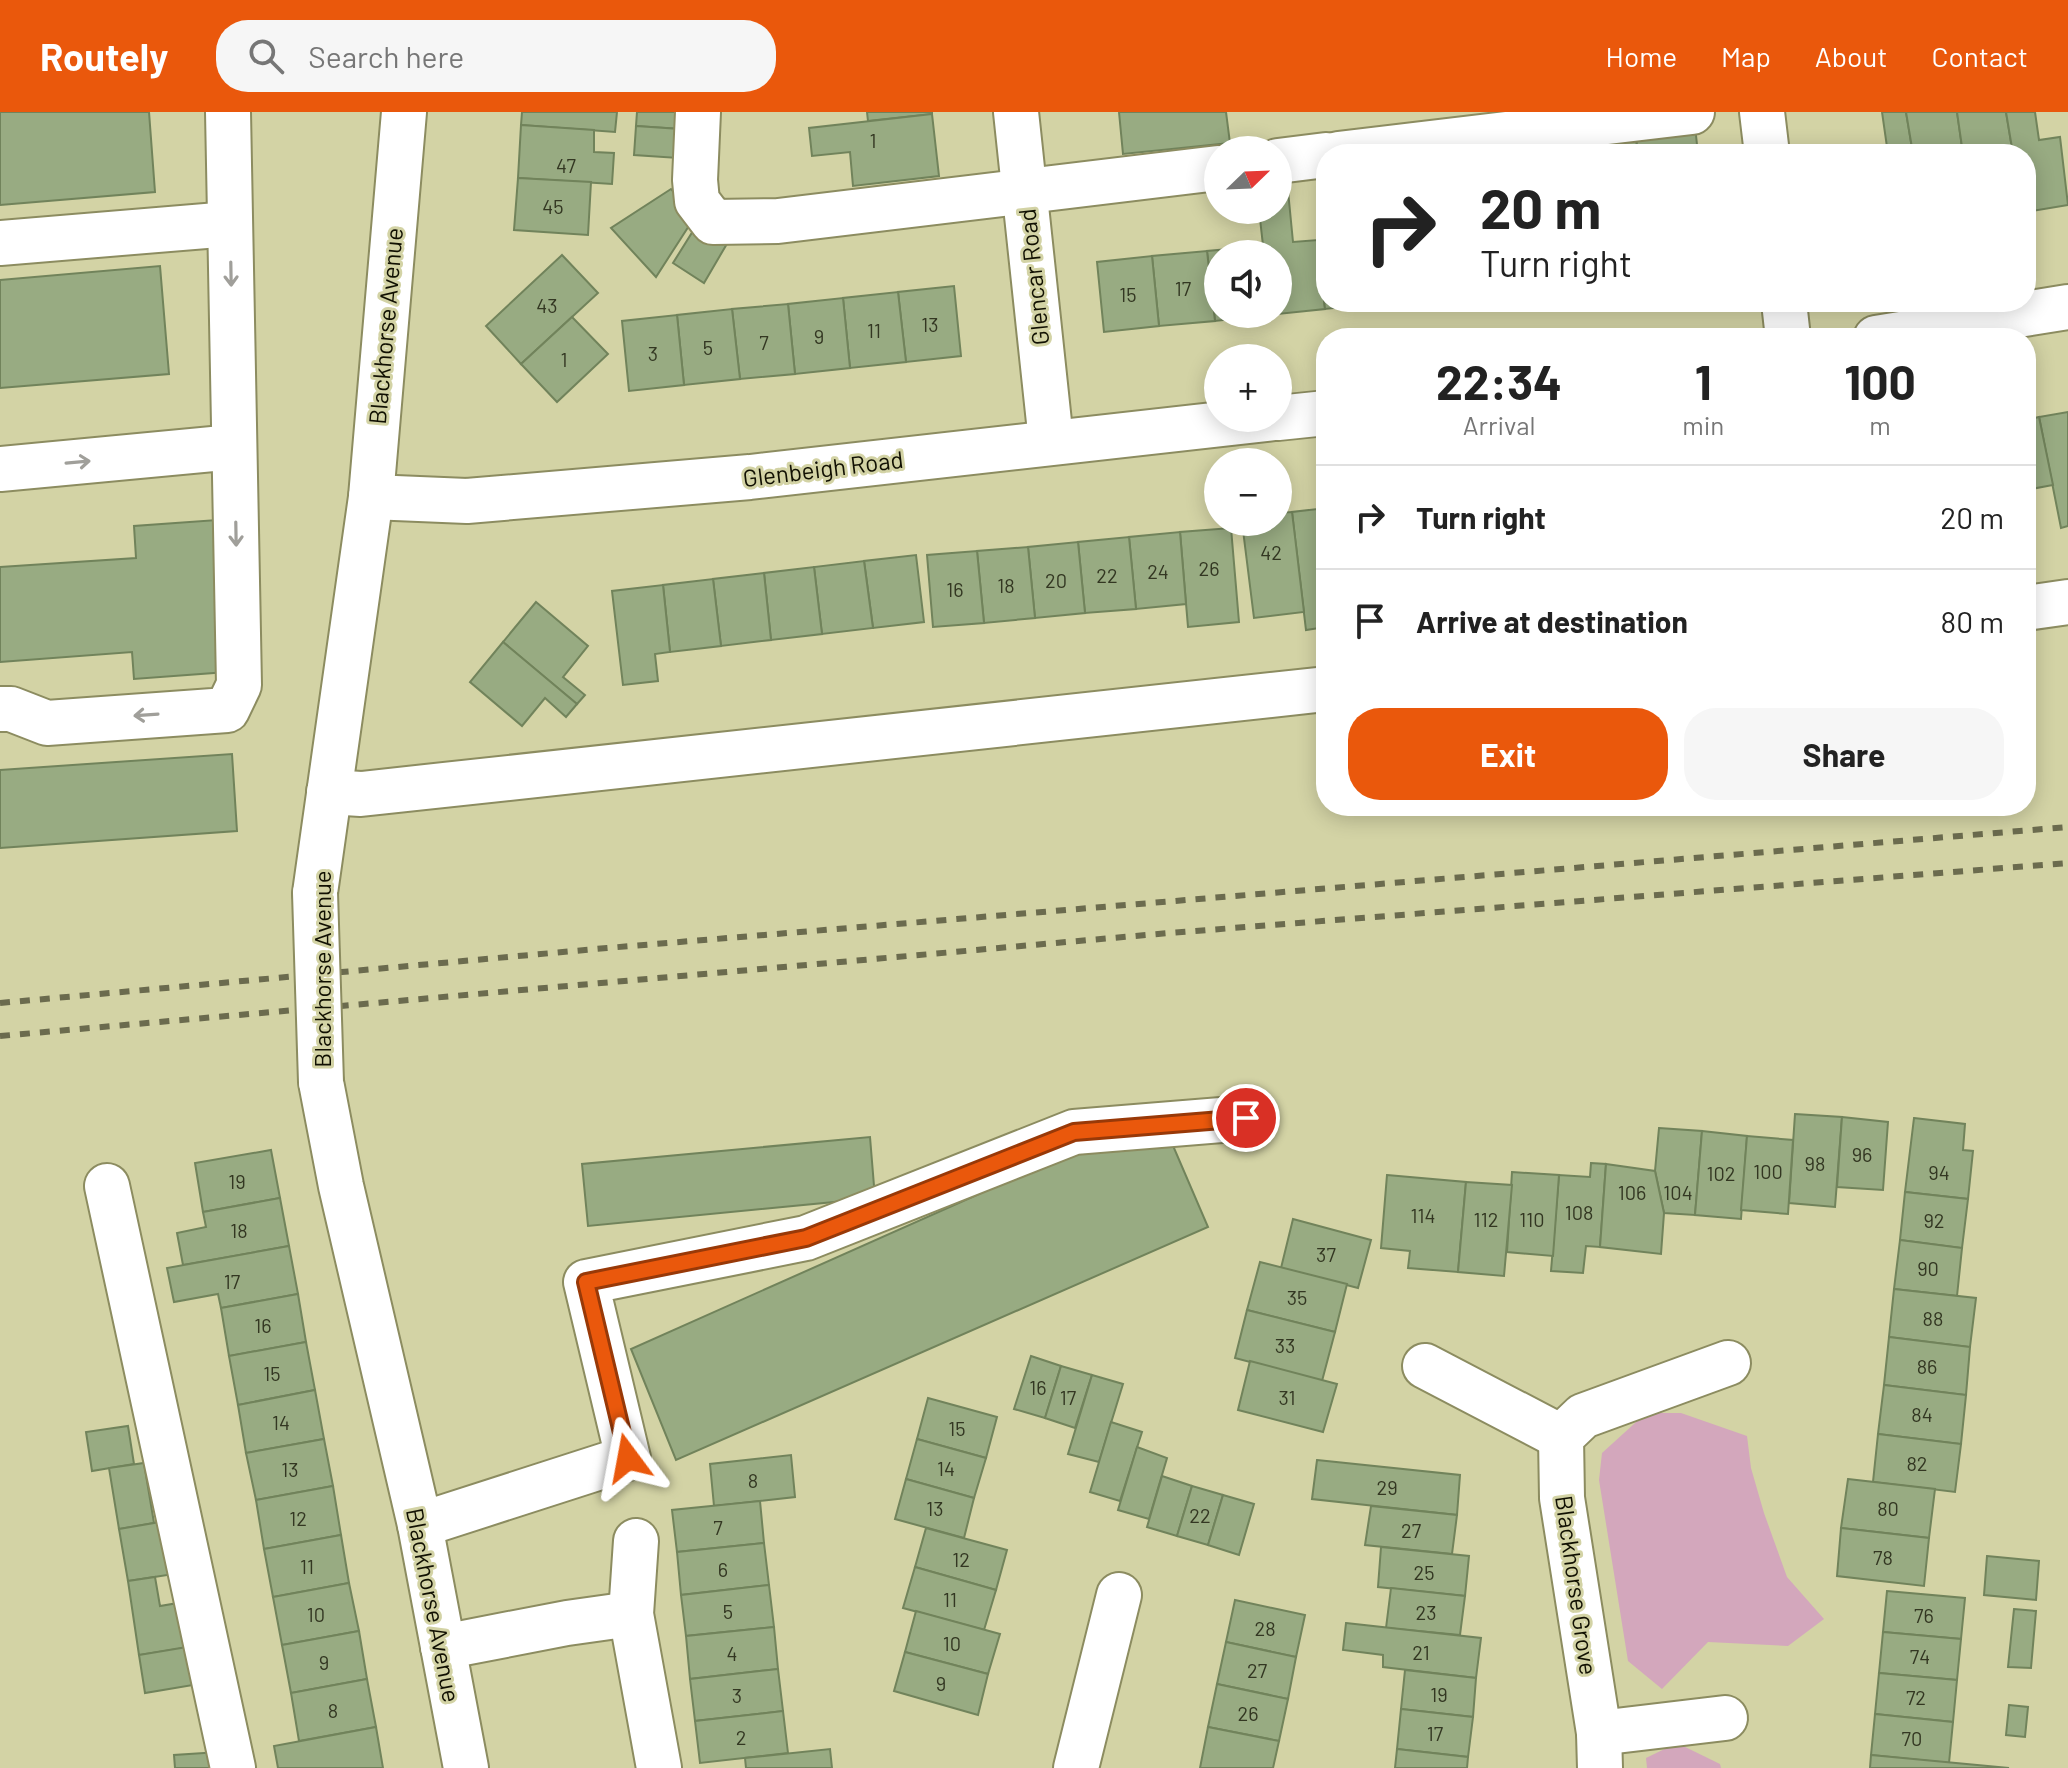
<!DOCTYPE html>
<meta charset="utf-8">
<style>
body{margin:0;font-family:Barlow,sans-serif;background:#f6f6f6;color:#222;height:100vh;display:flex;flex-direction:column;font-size:30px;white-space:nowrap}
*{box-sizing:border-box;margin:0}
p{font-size:26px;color:#767676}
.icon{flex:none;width:44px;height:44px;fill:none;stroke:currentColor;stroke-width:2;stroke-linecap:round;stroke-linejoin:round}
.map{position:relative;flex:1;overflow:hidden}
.side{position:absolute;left:1316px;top:216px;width:720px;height:488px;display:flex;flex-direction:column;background:#fff;border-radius:32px;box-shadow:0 4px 20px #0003}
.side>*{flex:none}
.top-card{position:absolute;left:1316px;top:32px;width:720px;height:168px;border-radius:32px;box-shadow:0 4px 20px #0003;background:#fff;color:#222;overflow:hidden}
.needle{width:52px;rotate:67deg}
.controls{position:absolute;left:1204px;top:24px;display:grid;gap:16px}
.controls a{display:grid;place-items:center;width:88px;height:88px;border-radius:50%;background:#fff;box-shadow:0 4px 20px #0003;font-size:40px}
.pin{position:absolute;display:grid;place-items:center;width:68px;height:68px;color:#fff;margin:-34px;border:4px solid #fff;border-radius:50%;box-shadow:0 2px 8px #0007}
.me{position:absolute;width:88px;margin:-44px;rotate:347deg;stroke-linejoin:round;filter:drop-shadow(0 0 6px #0008)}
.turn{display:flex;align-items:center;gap:28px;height:168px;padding:0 32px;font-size:36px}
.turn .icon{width:104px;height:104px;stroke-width:2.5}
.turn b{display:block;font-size:56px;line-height:68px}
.eta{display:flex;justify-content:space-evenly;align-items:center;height:136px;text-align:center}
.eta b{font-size:48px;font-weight:700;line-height:56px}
.primary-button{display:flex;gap:16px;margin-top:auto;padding:16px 32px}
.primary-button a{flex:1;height:92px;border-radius:32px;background:#ea580c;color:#fff;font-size:32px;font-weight:700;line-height:92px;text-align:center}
.primary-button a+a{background:#f6f6f6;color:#222}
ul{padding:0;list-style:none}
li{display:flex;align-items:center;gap:24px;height:104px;padding:0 32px;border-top:2px solid #e0e0e0}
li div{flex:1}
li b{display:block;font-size:30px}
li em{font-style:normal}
header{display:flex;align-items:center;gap:48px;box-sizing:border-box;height:112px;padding:0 40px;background:#ea580c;color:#fff}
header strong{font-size:38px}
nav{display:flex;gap:44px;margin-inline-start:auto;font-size:28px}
.search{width:560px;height:72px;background:#f6f6f6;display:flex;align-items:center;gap:20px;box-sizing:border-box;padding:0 28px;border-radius:32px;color:#767676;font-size:30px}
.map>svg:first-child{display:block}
.green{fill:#d3a7bc}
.building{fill:#98ab82;stroke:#71835b;stroke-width:2}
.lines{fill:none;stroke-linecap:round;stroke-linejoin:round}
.minor-casing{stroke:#8c8c60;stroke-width:48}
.major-casing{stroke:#8c8c60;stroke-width:48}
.minor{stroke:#fff;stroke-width:44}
.major{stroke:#fff;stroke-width:44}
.rail{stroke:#6b6b4e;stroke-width:6;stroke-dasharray:10 10;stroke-linecap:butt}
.major-bridge-casing{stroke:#8c8c60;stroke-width:48;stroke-linecap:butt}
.major-bridge{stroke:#fff;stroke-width:44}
.oneway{stroke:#a09f9a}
.route-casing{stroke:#983908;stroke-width:20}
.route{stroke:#ea580c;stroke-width:14}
.labels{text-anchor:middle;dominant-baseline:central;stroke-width:6;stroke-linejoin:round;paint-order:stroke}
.number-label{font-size:20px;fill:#333722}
.street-label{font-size:24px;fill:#111002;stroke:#d3d3a5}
</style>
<header>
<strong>Routely</strong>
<div class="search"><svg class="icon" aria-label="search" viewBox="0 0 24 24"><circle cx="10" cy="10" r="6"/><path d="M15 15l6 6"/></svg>Search here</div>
<nav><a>Home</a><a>Map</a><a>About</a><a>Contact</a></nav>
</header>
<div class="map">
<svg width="2068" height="1656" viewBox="0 0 2068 1656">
<rect width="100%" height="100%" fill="#d3d3a5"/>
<g class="green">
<polygon points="1646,1301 1681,1301 1747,1324 1751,1356 1764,1401 1787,1465 1824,1507 1788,1534 1708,1530 1662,1577 1628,1549 1599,1368 1602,1341"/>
<polygon points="1677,1631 1720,1652 1721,1656 1647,1656 1646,1646"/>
</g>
<g class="building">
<polygon points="0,0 149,0 155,80 0,93"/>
<polygon points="522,0 617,0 615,20 521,13"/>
<polygon points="637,0 681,0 680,17 636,14"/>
<polygon points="867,0 932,0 932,2 868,9"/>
<polygon points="1119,0 1226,0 1230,31 1123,42"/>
<polygon points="1882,0 1906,0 1913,42 1888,42"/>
<polygon points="1906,0 1957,0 1963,42 1913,42"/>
<polygon points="1957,0 2006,0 2013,42 1963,42"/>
<polygon points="2006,0 2035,0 2039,28 2060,25 2068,93 2026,100 2026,42 2013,42"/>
<polygon points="932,2 939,64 853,74 850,40 812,44 809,16"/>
<polygon points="521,13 594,18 594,40 614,41 612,72 518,66"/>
<polygon points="636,14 680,17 678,46 634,43"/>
<polygon points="1695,14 1698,42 1638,42 1635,20"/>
<polygon points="1635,20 1638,42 1577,42 1575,26"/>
<polygon points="1286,58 1293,130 1318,128 1325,197 1278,202 1278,142 1264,142 1259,98 1278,98 1278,59"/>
<polygon points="518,66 591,70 588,123 514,118"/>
<polygon points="671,77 694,106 656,165 611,116"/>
<polygon points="698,111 728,130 704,171 673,151"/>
<polygon points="1326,127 1326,190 1381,191 1325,197 1318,128"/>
<polygon points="1263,134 1264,142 1218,142 1218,202 1270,203 1215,209 1207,139"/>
<polygon points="1207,139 1215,209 1159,214 1152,144"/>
<polygon points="562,143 598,181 521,252 486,214"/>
<polygon points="1152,144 1159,214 1104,220 1097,150"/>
<polygon points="160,154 169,262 0,276 0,168"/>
<polygon points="954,174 961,244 906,250 898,180"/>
<polygon points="898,180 906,250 850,256 843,186"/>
<polygon points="843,186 850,256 795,262 788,192"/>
<polygon points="788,192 795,262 740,267 732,197"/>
<polygon points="732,197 740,267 684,273 677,203"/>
<polygon points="677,203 684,273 629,279 622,209"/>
<polygon points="572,205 608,242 557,290 521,252"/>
<polygon points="2068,300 2068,414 2061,416 2039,305"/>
<polygon points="2039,305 2053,373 2026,378 2026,308"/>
<polygon points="1326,396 1326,515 1306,518 1292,400"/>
<polygon points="1292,400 1304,500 1254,506 1242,410 1278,410 1278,401"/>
<polygon points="217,408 227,560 134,567 132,540 0,550 0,455 136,446 134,414"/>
<polygon points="1231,416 1239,510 1188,515 1180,420"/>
<polygon points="1180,420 1186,492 1136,497 1129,425"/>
<polygon points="1129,425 1136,497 1085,501 1078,430"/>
<polygon points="1078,430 1085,501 1035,506 1028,435"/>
<polygon points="1028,435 1035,506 984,511 977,439"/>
<polygon points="977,439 984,511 933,515 927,443"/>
<polygon points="916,443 924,510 873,516 864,449"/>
<polygon points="864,449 873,516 822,522 814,455"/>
<polygon points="814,455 822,522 771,528 764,461"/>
<polygon points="764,461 771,528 721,534 713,467"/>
<polygon points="713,467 721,534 670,540 663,473"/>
<polygon points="663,473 670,540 655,542 658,569 623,573 612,479"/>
<polygon points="536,490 588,534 563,565 585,583 577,592 503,530"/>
<polygon points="503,530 577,592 566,605 545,586 522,614 470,570"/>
<polygon points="232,642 237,719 0,736 0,658"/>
<polygon points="1795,1002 1842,1005 1835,1095 1789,1091"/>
<polygon points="1842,1005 1888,1010 1883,1078 1837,1075"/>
<polygon points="1914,1006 1965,1012 1963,1038 1973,1039 1968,1087 1905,1080"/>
<polygon points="1659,1016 1702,1019 1695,1103 1664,1101 1655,1059"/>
<polygon points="1702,1019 1747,1024 1741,1107 1695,1103"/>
<polygon points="1747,1024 1793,1028 1788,1102 1741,1098"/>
<polygon points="870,1025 875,1086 588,1114 582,1052"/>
<polygon points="1098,1029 1171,1029 1208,1115 676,1348 631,1237"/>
<polygon points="271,1038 280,1086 203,1100 195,1051"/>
<polygon points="1591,1051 1606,1052 1600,1135 1586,1134 1583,1161 1551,1159 1559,1063 1590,1065"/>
<polygon points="1606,1052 1655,1059 1664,1101 1661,1142 1600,1135"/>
<polygon points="1512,1060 1559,1063 1553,1144 1507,1140"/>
<polygon points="1387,1063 1466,1070 1458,1160 1408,1156 1410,1139 1381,1136"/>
<polygon points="1466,1070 1512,1073 1504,1164 1458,1160"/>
<polygon points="1905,1080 1968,1087 1962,1136 1900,1128"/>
<polygon points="280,1086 289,1134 183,1153 177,1121 206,1115 203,1100"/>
<polygon points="1293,1107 1371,1128 1358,1176 1281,1156"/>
<polygon points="1900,1128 1962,1136 1957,1184 1894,1177"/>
<polygon points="289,1134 298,1182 221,1196 218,1182 174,1190 167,1156"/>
<polygon points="1260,1150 1347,1172 1335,1220 1247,1198"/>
<polygon points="1894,1177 1976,1186 1970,1235 1889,1225"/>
<polygon points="298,1182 306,1230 229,1244 221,1196"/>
<polygon points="1247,1198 1335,1220 1322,1269 1235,1246"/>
<polygon points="1889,1225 1970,1235 1966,1283 1884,1273"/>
<polygon points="306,1230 315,1278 238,1293 229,1244"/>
<polygon points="1031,1244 1061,1254 1045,1306 1014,1297"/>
<polygon points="1250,1249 1337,1272 1323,1320 1238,1298"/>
<polygon points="1061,1254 1092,1263 1075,1316 1045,1306"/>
<polygon points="1092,1263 1123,1272 1099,1350 1068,1342"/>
<polygon points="1884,1273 1966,1283 1961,1332 1878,1322"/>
<polygon points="315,1278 324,1327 246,1341 238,1293"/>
<polygon points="928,1286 997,1305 986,1346 917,1327"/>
<polygon points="1111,1310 1142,1320 1120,1389 1090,1380"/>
<polygon points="128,1314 134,1352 92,1359 86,1320"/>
<polygon points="1878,1322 1961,1332 1955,1380 1873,1370"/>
<polygon points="324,1327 333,1374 256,1388 246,1341"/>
<polygon points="917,1327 986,1346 974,1386 906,1367"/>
<polygon points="1137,1335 1167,1346 1149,1407 1118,1398"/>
<polygon points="791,1343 795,1385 714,1394 710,1352"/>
<polygon points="1317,1348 1460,1363 1457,1403 1312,1387"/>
<polygon points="144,1351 154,1411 119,1417 109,1356"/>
<polygon points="1162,1364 1192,1374 1177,1424 1147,1415"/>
<polygon points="906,1367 974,1386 964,1426 895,1407"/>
<polygon points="1848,1367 1935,1377 1929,1426 1841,1416"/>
<polygon points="333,1374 341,1423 264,1437 256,1388"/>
<polygon points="1192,1374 1223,1383 1208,1433 1177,1424"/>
<polygon points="1223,1383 1254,1392 1239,1443 1208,1433"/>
<polygon points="760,1389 764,1431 677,1440 672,1398"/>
<polygon points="1371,1394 1457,1403 1452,1442 1365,1433"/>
<polygon points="166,1409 174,1462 128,1469 119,1417"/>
<polygon points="926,1416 1007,1438 996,1478 915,1455"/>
<polygon points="1841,1416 1929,1426 1924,1474 1837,1464"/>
<polygon points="341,1423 349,1471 273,1485 264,1437"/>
<polygon points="764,1431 769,1473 681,1483 677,1440"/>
<polygon points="1381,1435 1469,1444 1465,1484 1378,1475"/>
<polygon points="1987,1444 2039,1449 2036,1488 1984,1483"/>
<polygon points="915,1455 996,1478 984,1518 903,1496"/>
<polygon points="155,1465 160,1494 178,1491 184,1536 139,1543 128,1469"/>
<polygon points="349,1471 359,1519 282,1533 273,1485"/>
<polygon points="769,1473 774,1515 686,1524 681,1483"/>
<polygon points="1391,1476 1465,1484 1460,1523 1386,1516"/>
<polygon points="1887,1479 1965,1486 1961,1527 1883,1520"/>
<polygon points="1235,1488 1305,1503 1296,1545 1226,1530"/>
<polygon points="2014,1497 2036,1499 2031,1556 2008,1555"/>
<polygon points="916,1499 1000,1522 988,1562 905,1540"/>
<polygon points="1346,1511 1481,1526 1476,1566 1383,1555 1383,1543 1343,1538"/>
<polygon points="774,1515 778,1557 690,1567 686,1524"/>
<polygon points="359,1519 367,1567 291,1581 282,1533"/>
<polygon points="1883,1520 1961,1527 1957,1568 1879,1561"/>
<polygon points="1226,1530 1296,1545 1288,1587 1217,1572"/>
<polygon points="193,1534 199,1572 145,1581 139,1543"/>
<polygon points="905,1540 988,1562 978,1603 894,1579"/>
<polygon points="778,1557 783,1599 695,1609 690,1567"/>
<polygon points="1405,1558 1476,1566 1473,1605 1401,1597"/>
<polygon points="1879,1561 1957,1568 1953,1610 1875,1602"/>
<polygon points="367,1567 376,1615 299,1629 291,1581"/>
<polygon points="1217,1572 1288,1587 1279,1629 1208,1615"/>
<polygon points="2009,1593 2028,1595 2025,1625 2006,1623"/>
<polygon points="1401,1597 1473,1605 1468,1645 1397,1637"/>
<polygon points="783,1599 788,1641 700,1651 695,1609"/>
<polygon points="1875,1602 1953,1610 1949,1651 1871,1643"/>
<polygon points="376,1615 383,1656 278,1656 274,1634"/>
<polygon points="1208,1615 1279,1629 1273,1656 1200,1656"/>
<polygon points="830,1637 832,1656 746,1656 745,1646"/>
<polygon points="1397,1637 1468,1645 1467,1656 1395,1656"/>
<polygon points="219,1640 221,1656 175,1656 174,1643"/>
<polygon points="1871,1643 2009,1656 1870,1656"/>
</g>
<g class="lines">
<defs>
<g id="minor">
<polyline points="698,0 695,68 697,89 713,110 778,109 1218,56"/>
<polyline points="1016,0 1051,329"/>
<polyline points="1762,0 1767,42"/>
<polyline points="1338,42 1692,0"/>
<polyline points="1278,49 1326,43"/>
<polyline points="0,131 230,112"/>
<polyline points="1784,190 1788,226"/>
<polyline points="1876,226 2068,195"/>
<polyline points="1278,306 1326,301"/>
<polyline points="0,357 234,335"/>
<polyline points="371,385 467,389 750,365 1275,306"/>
<polyline points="2026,496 2068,490"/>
<polyline points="0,597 11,597 47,611 227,598 239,573 228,0"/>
<polyline points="329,680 361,682 1326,577"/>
<polyline points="107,1074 233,1656"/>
<polyline points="1425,1254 1561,1325"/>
<polyline points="420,1413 628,1346 586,1170 806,1126 1074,1020 1246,1006"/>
<polyline points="636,1429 631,1502 659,1656"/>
<polyline points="443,1535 567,1511 631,1502"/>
<polyline points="1599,1621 1725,1606"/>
<polyline points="1076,1656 1119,1483"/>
<polyline points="1600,1656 1599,1621 1562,1386 1561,1325 1583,1304 1728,1251"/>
</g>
<g id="major">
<polyline points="315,781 371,385 404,0"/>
<polyline points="321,970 341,1074 420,1413 466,1656"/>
</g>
</defs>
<use href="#minor" class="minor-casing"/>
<use href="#major" class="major-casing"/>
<use href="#minor" class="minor"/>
<use href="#major" class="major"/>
<g class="rail">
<polyline points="0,891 607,836 2068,715"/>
<polyline points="0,924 1169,821 2068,751"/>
</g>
<defs>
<polyline id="major-bridge" points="315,781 321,970"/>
</defs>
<use href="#major-bridge" class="major-bridge-casing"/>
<use href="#major-bridge" class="major-bridge"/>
</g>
<defs><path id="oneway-shaft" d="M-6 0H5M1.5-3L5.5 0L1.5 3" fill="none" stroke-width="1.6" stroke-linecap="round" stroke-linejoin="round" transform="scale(2)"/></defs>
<g class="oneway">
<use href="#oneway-shaft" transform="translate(231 162) rotate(89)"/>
<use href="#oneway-shaft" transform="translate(78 350) rotate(-5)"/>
<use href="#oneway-shaft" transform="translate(236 422) rotate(89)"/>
<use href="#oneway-shaft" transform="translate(146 603) rotate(176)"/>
</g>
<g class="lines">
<defs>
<polyline id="route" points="628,1346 586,1170 806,1126 1074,1020 1246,1006"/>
</defs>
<use href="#route" class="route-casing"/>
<use href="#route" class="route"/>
</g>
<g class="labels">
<g class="number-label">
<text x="873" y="28">1</text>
<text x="566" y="53">47</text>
<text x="553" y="94">45</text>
<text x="1183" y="176">17</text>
<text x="1128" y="182">15</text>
<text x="547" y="193">43</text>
<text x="930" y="212">13</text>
<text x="874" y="218">11</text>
<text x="819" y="224">9</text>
<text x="764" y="230">7</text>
<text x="708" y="235">5</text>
<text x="653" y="241">3</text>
<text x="564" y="247">1</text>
<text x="1271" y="440">42</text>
<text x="1209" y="456">26</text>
<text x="1158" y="459">24</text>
<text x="1107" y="463">22</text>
<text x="1056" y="468">20</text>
<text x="1006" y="473">18</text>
<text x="955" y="477">16</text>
<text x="1862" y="1042">96</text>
<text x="1815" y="1051">98</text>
<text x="1768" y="1059">100</text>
<text x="1939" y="1060">94</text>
<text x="1721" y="1061">102</text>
<text x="237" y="1069">19</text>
<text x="1632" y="1080">106</text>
<text x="1678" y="1080">104</text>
<text x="1579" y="1100">108</text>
<text x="1423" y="1103">114</text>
<text x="1486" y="1107">112</text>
<text x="1532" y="1107">110</text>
<text x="1934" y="1108">92</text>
<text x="239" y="1118">18</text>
<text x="1326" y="1142">37</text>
<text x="1928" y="1156">90</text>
<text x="232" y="1169">17</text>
<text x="1297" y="1185">35</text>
<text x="1933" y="1206">88</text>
<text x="263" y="1213">16</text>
<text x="1285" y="1233">33</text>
<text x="1927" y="1254">86</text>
<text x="272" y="1261">15</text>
<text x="1038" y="1275">16</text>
<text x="1068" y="1285">17</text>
<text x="1287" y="1285">31</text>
<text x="1922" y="1302">84</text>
<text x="281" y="1310">14</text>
<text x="957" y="1316">15</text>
<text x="1917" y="1351">82</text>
<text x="946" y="1356">14</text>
<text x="290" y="1357">13</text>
<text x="753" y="1368">8</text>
<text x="1387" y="1375">29</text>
<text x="935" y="1396">13</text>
<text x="1888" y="1396">80</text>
<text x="1200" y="1403">22</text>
<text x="298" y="1406">12</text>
<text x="718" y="1415">7</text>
<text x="1411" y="1418">27</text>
<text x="1883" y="1445">78</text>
<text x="961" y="1447">12</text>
<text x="307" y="1454">11</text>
<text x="723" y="1457">6</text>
<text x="1424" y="1460">25</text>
<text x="950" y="1487">11</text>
<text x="728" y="1499">5</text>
<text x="1426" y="1500">23</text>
<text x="316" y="1502">10</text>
<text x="1924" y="1503">76</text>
<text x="1265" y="1516">28</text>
<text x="952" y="1531">10</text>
<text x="1421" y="1540">21</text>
<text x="732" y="1541">4</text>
<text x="1920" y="1544">74</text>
<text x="324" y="1550">9</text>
<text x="1257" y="1558">27</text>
<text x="941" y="1571">9</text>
<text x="1439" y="1582">19</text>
<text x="737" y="1583">3</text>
<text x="1916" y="1585">72</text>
<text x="333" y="1598">8</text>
<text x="1248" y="1601">26</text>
<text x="1435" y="1621">17</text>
<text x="741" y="1625">2</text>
<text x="1912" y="1626">70</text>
</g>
<g class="street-label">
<text transform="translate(1033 165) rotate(-96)">Glencar Road</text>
<text transform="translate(385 214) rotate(-85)">Blackhorse Avenue</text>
<text transform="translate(823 356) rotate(-7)">Glenbeigh Road</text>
<text transform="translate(321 857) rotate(-90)">Blackhorse Avenue</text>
<text transform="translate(1577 1473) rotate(82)">Blackhorse Grove</text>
<text transform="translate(434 1493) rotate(79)">Blackhorse Avenue</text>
</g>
</g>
</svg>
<div class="controls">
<a><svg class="needle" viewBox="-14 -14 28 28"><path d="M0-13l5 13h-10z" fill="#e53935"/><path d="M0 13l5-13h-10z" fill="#767676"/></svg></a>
<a><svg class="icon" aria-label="sound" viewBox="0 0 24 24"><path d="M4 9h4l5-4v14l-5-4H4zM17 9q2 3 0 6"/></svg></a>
<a>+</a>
<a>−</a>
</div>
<div class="pin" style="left:1246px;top:1006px;background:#d93025"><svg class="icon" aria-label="arrive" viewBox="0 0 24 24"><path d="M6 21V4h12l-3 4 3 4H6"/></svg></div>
<svg class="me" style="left:628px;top:1346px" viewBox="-20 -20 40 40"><path d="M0-17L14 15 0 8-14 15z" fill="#ea580c" stroke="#fff" stroke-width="4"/></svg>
<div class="top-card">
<div class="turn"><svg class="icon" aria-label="right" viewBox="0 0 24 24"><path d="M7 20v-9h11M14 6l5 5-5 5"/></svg><div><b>20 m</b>Turn right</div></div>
</div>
<section class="side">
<div class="eta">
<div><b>22:34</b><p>Arrival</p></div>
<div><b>1</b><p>min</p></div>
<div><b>100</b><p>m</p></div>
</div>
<ul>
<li><svg class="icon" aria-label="right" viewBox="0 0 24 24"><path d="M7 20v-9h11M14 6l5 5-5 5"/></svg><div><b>Turn right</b></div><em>20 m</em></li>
<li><svg class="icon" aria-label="arrive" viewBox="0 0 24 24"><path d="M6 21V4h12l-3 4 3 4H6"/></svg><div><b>Arrive at destination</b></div><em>80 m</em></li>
</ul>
<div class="primary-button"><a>Exit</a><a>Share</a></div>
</section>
</div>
